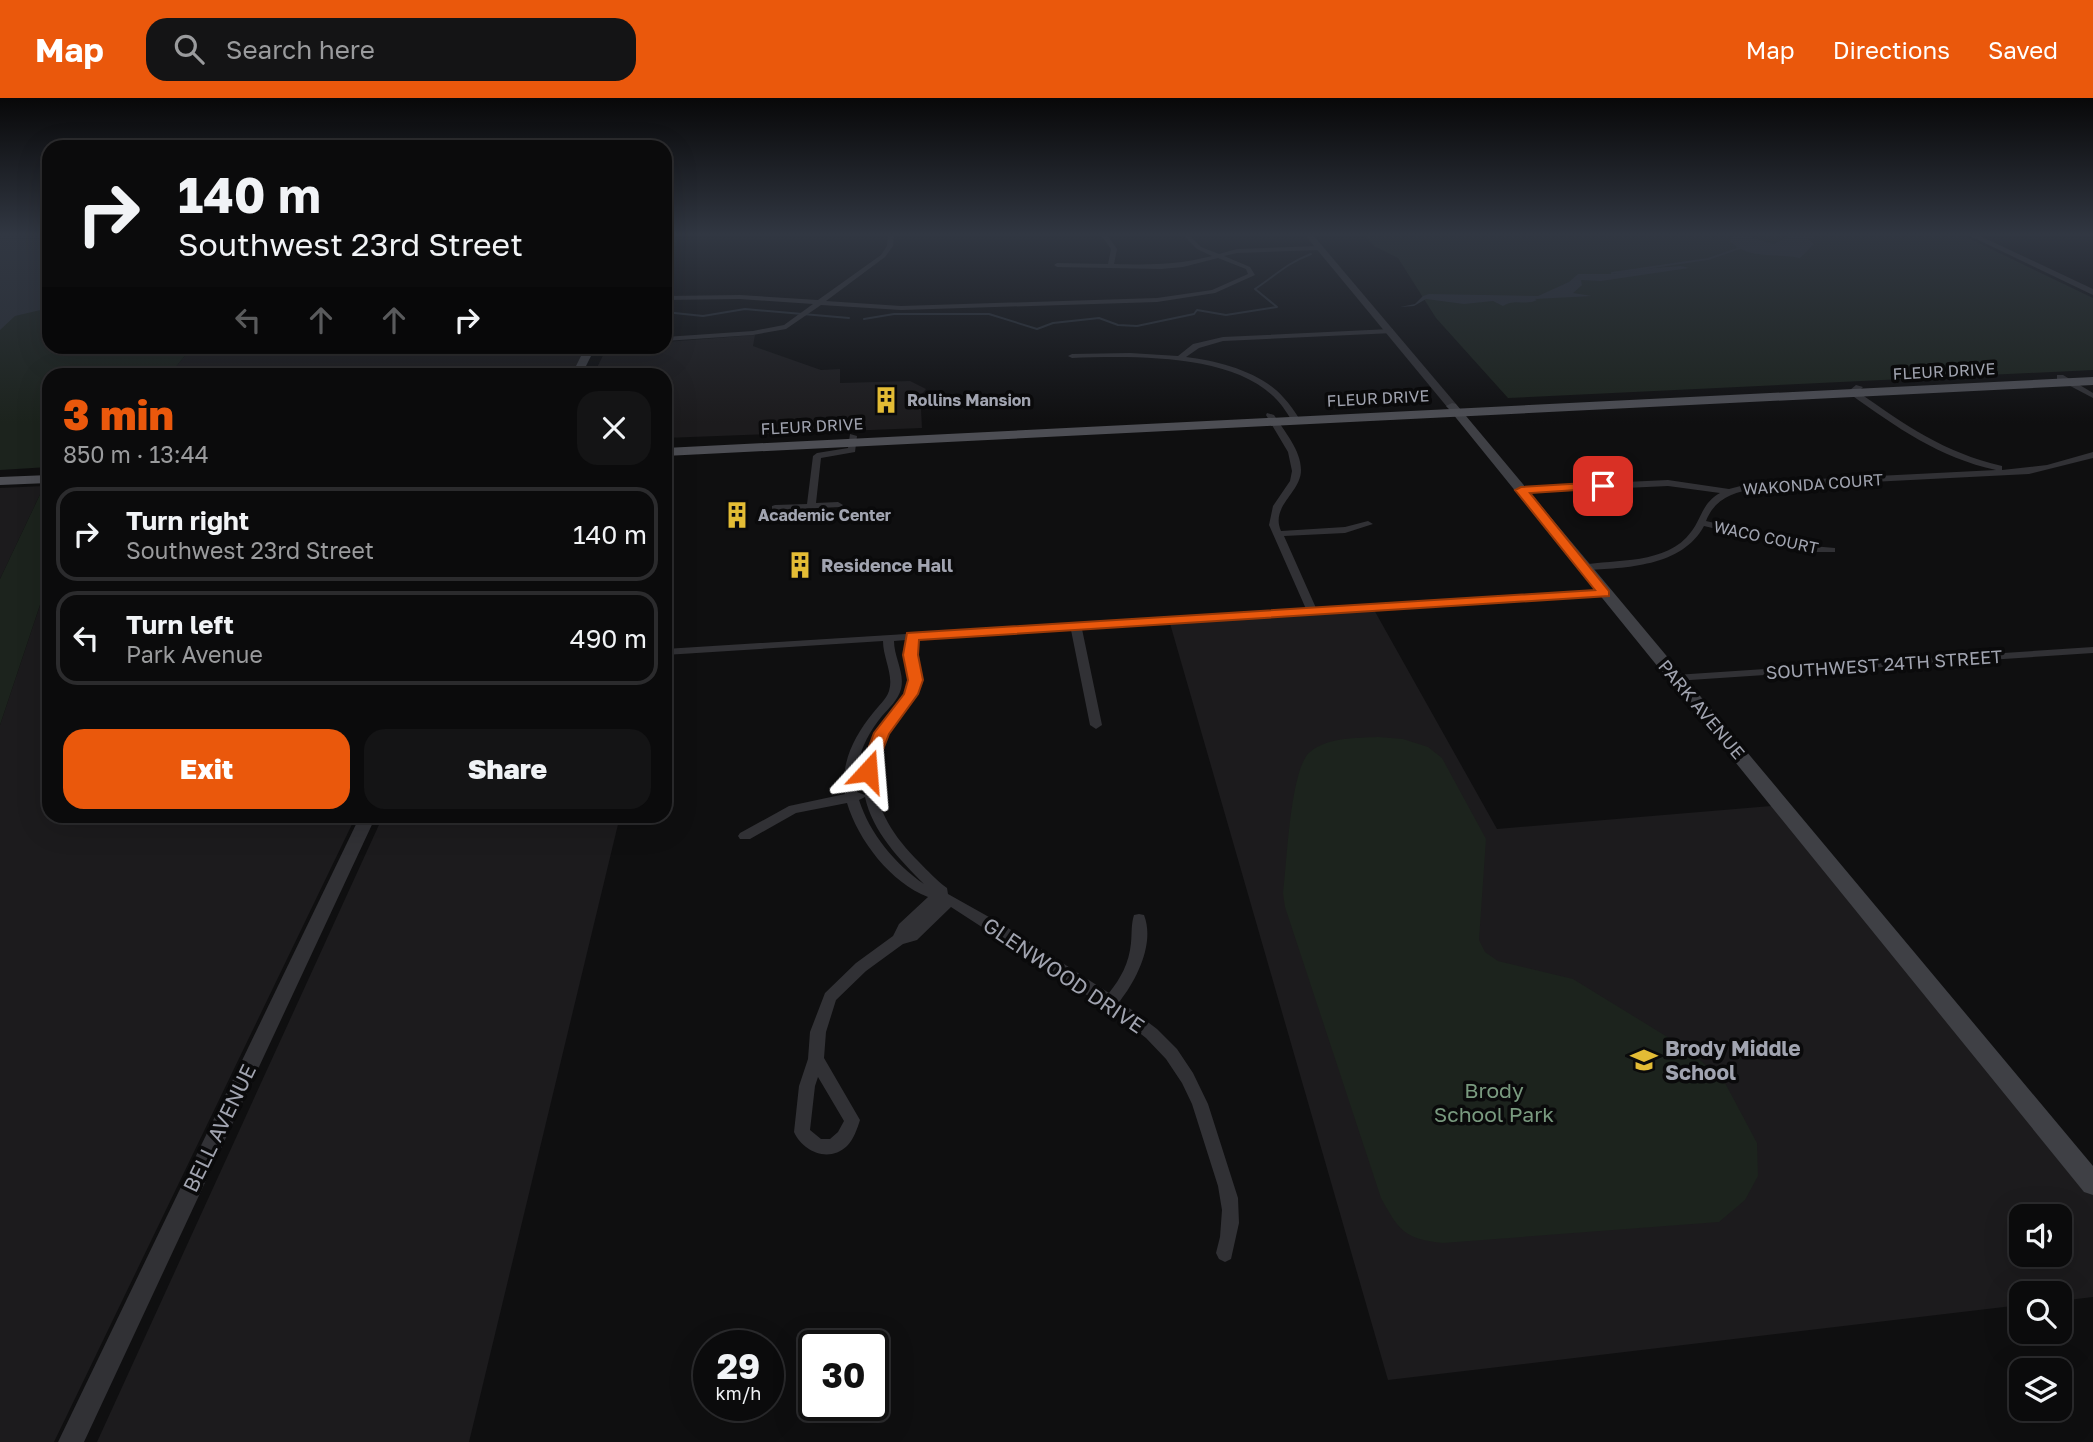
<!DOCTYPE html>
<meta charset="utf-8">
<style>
body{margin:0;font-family:"Golos Text",sans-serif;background:#141415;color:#f1f3f6;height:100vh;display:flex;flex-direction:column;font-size:26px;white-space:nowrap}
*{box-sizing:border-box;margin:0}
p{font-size:23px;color:#9a9b9d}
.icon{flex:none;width:38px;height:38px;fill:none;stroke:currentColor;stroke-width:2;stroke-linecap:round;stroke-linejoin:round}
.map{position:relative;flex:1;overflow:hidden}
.side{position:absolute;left:42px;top:270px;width:630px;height:455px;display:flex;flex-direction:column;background:#0b0b0c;border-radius:21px;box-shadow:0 7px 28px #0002,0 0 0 2px #2b2b2d}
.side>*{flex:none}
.guide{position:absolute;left:42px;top:42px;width:630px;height:214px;border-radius:21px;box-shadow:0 7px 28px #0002,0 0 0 2px #2b2b2d;background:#0b0b0c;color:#f1f3f6;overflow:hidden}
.fabs{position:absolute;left:2009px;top:1106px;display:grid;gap:14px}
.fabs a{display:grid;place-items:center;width:63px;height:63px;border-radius:14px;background:#0b0b0c;box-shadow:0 7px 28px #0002,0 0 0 2px #2b2b2d;font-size:35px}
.speed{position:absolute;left:693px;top:1232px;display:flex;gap:14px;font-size:35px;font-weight:700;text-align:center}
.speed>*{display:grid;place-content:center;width:91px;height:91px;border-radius:50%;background:#0b0b0c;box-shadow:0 7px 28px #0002,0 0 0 2px #2b2b2d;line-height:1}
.speed small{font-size:18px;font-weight:400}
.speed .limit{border:4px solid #111;border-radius:10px;background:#fff;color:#111}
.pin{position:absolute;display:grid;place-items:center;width:60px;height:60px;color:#fff;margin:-30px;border-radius:14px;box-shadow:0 4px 10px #0006}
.me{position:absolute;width:77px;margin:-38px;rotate:19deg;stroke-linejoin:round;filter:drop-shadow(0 0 5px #0008)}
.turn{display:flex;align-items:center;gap:24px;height:147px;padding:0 21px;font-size:32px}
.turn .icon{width:91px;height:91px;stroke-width:2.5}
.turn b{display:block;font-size:49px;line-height:60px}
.lanes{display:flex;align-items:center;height:66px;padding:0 21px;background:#0003;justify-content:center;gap:35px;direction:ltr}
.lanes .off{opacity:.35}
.round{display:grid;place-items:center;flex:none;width:74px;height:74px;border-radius:21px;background:#141415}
.head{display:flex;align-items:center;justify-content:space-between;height:119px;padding:0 21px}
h1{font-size:42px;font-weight:800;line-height:52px;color:#ea580c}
.primary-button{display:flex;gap:14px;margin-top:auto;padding:14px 21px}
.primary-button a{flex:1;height:80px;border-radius:21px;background:#ea580c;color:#fff;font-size:28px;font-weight:800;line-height:80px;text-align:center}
.primary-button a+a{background:#141415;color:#f1f3f6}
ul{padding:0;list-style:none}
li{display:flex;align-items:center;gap:21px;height:94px;margin:0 14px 10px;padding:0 7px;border:4px solid #2b2b2d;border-radius:21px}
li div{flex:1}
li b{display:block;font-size:26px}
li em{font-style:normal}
header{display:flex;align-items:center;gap:42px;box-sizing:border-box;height:98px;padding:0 35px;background:#ea580c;color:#fff}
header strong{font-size:33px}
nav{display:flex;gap:38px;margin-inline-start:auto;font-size:24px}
.search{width:490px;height:63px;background:#141415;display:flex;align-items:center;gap:18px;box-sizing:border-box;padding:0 24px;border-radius:21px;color:#9a9b9d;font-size:26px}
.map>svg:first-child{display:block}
.built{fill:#1c1b1d;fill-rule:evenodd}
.green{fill:#1c231d}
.water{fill:#292e35}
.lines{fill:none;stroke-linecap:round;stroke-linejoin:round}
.stream{stroke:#292e35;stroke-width:2}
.minor{fill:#313135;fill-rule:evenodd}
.tertiary{fill:#313135;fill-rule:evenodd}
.secondary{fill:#3f4045;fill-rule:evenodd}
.primary{fill:#4d4e54;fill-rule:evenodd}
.route{fill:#ea580c;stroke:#983908;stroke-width:2}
.labels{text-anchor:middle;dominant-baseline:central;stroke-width:7;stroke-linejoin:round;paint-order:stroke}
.far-street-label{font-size:16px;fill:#a1a4b0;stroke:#0a0a0b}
.far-poi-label{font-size:16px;font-weight:bold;fill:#a1a4b0;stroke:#0a0a0b;text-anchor:start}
.poi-label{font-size:18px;font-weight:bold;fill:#a1a4b0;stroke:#0a0a0b;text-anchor:start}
.street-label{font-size:18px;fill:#a1a4b0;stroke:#0a0a0b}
.near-street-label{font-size:21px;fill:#a1a4b0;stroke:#0a0a0b}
.near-poi-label{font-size:21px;font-weight:bold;fill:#a1a4b0;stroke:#0a0a0b;text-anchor:start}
.near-park-label{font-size:21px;fill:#799a7f;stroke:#0a0a0b}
</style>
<header>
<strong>Map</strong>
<div class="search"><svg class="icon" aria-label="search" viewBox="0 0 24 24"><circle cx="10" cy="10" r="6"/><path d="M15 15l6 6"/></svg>Search here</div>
<nav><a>Map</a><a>Directions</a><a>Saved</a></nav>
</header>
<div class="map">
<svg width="2093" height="1344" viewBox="0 0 2093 1344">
<rect width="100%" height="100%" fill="#0f0f10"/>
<g class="built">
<polygon points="755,237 753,248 821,272 840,271 840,285 910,283 926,291 916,304 921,311 922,330 665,340 665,276 594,276 607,249 665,248 665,244"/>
<polygon points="192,249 591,249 575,276 170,276"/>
<polygon points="44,388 0,481 0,390"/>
<polygon points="49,480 49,718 356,718 54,1344 0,1344 0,627"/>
<path d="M1373 510 1497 731 1783 707 2093 1086V1199L2060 1203V1195H2021V1207L1388 1282 1169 522ZM2021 1118H2060V1157H2021Z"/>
<polygon points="383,718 620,718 469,1344 97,1344"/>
</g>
<g class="green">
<polygon points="0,137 49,137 49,248 192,249 170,276 49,276 49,369 0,372"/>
<polygon points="1364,137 1962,137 2093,200 2093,272 1508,300 1436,220 1398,160 1374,148"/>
<polygon points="44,388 49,388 49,480 0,627 0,481"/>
<path d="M1378 639 1403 641 1428 649 1442 660 1486 741 1479 842 1485 854 1498 863 1573 881 1687 951 1724 983 1757 1045 1758 1078 1745 1102 1719 1124 1443 1145C1405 1141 1399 1133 1381 1100L1285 809 1283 795C1287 766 1290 670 1310 654 1328 639 1356 640 1378 639Z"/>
</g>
<g class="water">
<polygon points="0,137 49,137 49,210 15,218 0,232"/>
<path d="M1744 137 1773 146 1794 137 1815 139 1808 141 1814 146 1800 160C1777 155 1748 162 1730 143L1733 139Z"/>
<path d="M1681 168 1689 170 1601 183 1581 182 1582 187 1573 195 1592 198 1535 201 1537 202C1526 208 1514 200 1503 208L1493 203 1464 206 1426 201 1414 208 1400 209 1415 206 1423 198 1429 196 1538 198 1569 184 1578 176H1614L1627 172Z"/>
</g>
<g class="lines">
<g class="stream">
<polyline points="1612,175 1708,161 1740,150"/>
<polyline points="665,214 703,218 745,211 849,220"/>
<path d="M864 221 894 216H989L1037 231 1053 225 1099 220 1118 227 1137 228 1194 216 1197 212 1226 217 1277 209 1255 191C1276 177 1287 165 1311 156"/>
</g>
<g class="minor">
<path d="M888 137H894L893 148 885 159 826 203 901 208 1157 200 1212 192 1248 176 1246 171 1218 160 1183 169 1161 171 1057 169 1054 167 1057 165 1108 166 1111 151 1101 137H1107L1117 151 1114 166C1151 167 1176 167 1212 158L1197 151 1183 137H1189L1201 149 1219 156 1237 151 1320 148 1323 150 1320 152 1237 155 1224 158 1250 169 1255 177 1215 195 1157 204 901 212 821 207 786 231 753 237 665 243V239L753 233 784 227 813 206 740 201 665 202V198L740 197 818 202 881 157 887 148Z"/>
<path d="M1390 231H1393V235L1223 243 1199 250 1186 259C1219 263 1261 274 1283 299 1290 306 1295 314 1300 322L1296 324H1293C1288 317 1283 308 1277 302 1234 255 1131 258 1072 260L1068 258 1072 256 1130 255 1178 258 1193 246 1223 239Z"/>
<polygon points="2057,277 2063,277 2093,295 2093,300 2057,281"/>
<path d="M1856 287 1863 289 1858 294C1907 328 1943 354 2002 368V372L2047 367 2093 354V360L2029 376 1756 390C1733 395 1715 400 1706 423L1812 448 1835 450V454H1812L1704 428C1682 469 1625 470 1585 472L1580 469 1582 467C1615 461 1667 467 1691 434 1702 420 1702 405 1720 395L1668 388 1521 395 1517 392 1521 389 1668 382 1729 391 1756 384 1996 372C1940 360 1896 329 1850 296V292Z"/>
<path d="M1267 315 1274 317C1284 333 1301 352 1301 372 1301 395 1270 408 1281 433L1345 429 1368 423 1373 426 1345 435 1284 438 1316 510 1604 492 1609 495 1604 498 1082 531 1102 627 1096 631 1090 627 1071 532 917 541C917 556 923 570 920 584 915 607 895 620 886 639 861 688 884 729 919 764 928 773 937 783 947 790L948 796 1005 828 1109 895C1121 880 1129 865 1131 845 1132 836 1131 826 1134 817L1139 816 1144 817C1155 845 1137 881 1120 903L1157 931 1177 951 1193 975 1208 1006 1238 1100 1239 1125 1231 1161 1225 1164 1219 1161 1216 1155 1220 1139 1222 1112 1218 1088 1192 1006 1182 985 1166 961 1146 940 1113 914 951 809 917 842 903 846 866 873 836 902 826 934 824 960 860 1022C857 1031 854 1041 847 1048 829 1065 803 1054 794 1034L799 988 808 961 810 934 825 895 856 865 893 838 899 826 928 799C891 785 858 742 847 705L796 715 750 741H740L738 738 740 735 789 708 845 696C840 666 854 638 873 615 878 608 886 602 889 593 894 577 883 560 883 543L665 557V551L1306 511 1269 427 1273 408 1290 383 1292 373 1288 354 1266 317ZM906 542C906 557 912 572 908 586 904 601 893 612 884 624 868 645 859 671 865 697L857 694C852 667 865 639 882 618 889 610 898 602 901 591 905 575 894 559 894 543ZM865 699C872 733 900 762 924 786 895 766 870 736 859 702ZM818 979 844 1023 838 1034 830 1041H821L810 1032 815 988Z"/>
<polygon points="850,336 857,338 855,354 821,360 816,405 838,404 843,407 841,409 772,412 772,408 775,407 807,406 813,358 817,355 848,350"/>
<polygon points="2093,549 2093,555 1675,583 1669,580 1675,577"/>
</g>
<g class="tertiary">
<polygon points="1305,137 1313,137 1456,306 1456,310 1448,310"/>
<polygon points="1968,137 1978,137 2093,191 2093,197"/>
<polygon points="360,718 376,718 84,1344 58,1344"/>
</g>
<g class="secondary">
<polygon points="586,248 596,248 582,276 572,276"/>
<polygon points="1452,305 1456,306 2093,1068 2093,1097 2084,1094 1448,310 1446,308"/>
</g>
<g class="primary">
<polygon points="2093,279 2093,287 665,358 665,350"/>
<polygon points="49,377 49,385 0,387 0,379"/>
</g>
</g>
<linearGradient id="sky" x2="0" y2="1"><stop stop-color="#080809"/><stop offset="0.42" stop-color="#313742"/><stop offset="1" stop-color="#313742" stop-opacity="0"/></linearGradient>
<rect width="2093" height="325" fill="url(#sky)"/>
<polygon class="route" points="1603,384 1607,385 1607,390 1530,395 1609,493 1609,498 919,542 918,557 923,582 918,596 889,636 873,677 862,677 860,673 874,635 904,596 908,582 903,557 907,535 1595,492 1515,392 1521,389"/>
<defs>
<symbol id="building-bare" viewBox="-9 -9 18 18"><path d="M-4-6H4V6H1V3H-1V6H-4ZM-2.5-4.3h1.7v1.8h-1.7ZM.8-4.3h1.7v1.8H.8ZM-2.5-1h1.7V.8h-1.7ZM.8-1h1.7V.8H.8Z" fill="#e3bc35" stroke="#0a0a0b" stroke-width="2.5" paint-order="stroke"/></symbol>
<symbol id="school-bare" viewBox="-9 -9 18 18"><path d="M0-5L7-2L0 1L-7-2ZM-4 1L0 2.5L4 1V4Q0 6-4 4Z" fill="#e3bc35" stroke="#0a0a0b" stroke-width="2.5" paint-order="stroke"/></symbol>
</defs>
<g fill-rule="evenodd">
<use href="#building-bare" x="867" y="283" width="38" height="38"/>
<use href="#building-bare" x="718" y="398" width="38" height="38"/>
<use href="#building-bare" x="781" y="448" width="38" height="38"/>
<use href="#school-bare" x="1625" y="943" width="38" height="38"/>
</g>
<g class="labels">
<g class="far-street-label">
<text transform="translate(1944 273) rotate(-3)">FLEUR DRIVE</text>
<text transform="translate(1378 300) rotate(-3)">FLEUR DRIVE</text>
<text transform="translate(812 328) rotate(-3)">FLEUR DRIVE</text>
<text transform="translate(1813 386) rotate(-4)">WAKONDA COURT</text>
<text transform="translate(1766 439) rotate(12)">WACO COURT</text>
</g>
<g class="far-poi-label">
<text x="907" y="302">Rollins Mansion</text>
<text x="758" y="417">Academic Center</text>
</g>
<g class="poi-label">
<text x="821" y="467">Residence Hall</text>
</g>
<g class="street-label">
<text transform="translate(1884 566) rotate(-4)">SOUTHWEST 24TH STREET</text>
<text transform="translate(1702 611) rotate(50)">PARK AVENUE</text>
</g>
<g class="near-street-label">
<text transform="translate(1064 877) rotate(34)">GLENWOOD DRIVE</text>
<text transform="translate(219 1030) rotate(-64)">BELL AVENUE</text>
</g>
<g class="near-poi-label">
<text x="1665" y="950">Brody Middle<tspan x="1665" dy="24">School</tspan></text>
</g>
<g class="near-park-label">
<text x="1494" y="992">Brody<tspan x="1494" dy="24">School Park</tspan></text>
</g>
</g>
</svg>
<div class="fabs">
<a><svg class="icon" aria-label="sound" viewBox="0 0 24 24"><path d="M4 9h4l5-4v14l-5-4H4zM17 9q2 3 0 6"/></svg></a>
<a><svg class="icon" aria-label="search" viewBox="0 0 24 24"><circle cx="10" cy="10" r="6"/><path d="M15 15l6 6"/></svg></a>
<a><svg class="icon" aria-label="layers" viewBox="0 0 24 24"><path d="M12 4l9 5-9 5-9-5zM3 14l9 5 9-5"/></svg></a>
</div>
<div class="speed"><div>29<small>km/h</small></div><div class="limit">30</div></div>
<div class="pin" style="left:1603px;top:388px;background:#d93025"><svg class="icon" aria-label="arrive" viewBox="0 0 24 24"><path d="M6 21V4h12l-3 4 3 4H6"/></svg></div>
<svg class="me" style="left:868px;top:673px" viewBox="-20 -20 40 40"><path d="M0-17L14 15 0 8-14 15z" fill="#ea580c" stroke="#fff" stroke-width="4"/></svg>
<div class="guide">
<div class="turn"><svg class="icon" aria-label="right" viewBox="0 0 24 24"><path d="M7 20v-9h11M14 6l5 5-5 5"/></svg><div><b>140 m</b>Southwest 23rd Street</div></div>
<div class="lanes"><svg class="icon off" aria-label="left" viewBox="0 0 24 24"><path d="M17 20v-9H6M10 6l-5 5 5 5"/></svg><svg class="icon off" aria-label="ahead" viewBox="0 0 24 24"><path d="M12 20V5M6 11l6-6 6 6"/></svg><svg class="icon off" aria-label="ahead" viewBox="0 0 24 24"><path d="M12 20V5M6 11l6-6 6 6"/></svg><svg class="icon" aria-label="right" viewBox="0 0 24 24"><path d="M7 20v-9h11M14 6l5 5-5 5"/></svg></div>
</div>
<section class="side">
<div class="head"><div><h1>3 min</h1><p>850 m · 13:44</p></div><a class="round"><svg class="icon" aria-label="close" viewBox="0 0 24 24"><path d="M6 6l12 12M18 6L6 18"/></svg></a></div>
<ul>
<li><svg class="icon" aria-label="right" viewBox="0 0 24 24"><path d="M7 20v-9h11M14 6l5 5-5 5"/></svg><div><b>Turn right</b><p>Southwest 23rd Street</p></div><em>140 m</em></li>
<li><svg class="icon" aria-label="left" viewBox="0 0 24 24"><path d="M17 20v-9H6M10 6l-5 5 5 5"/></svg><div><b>Turn left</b><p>Park Avenue</p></div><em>490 m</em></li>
</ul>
<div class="primary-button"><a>Exit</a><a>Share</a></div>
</section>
</div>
